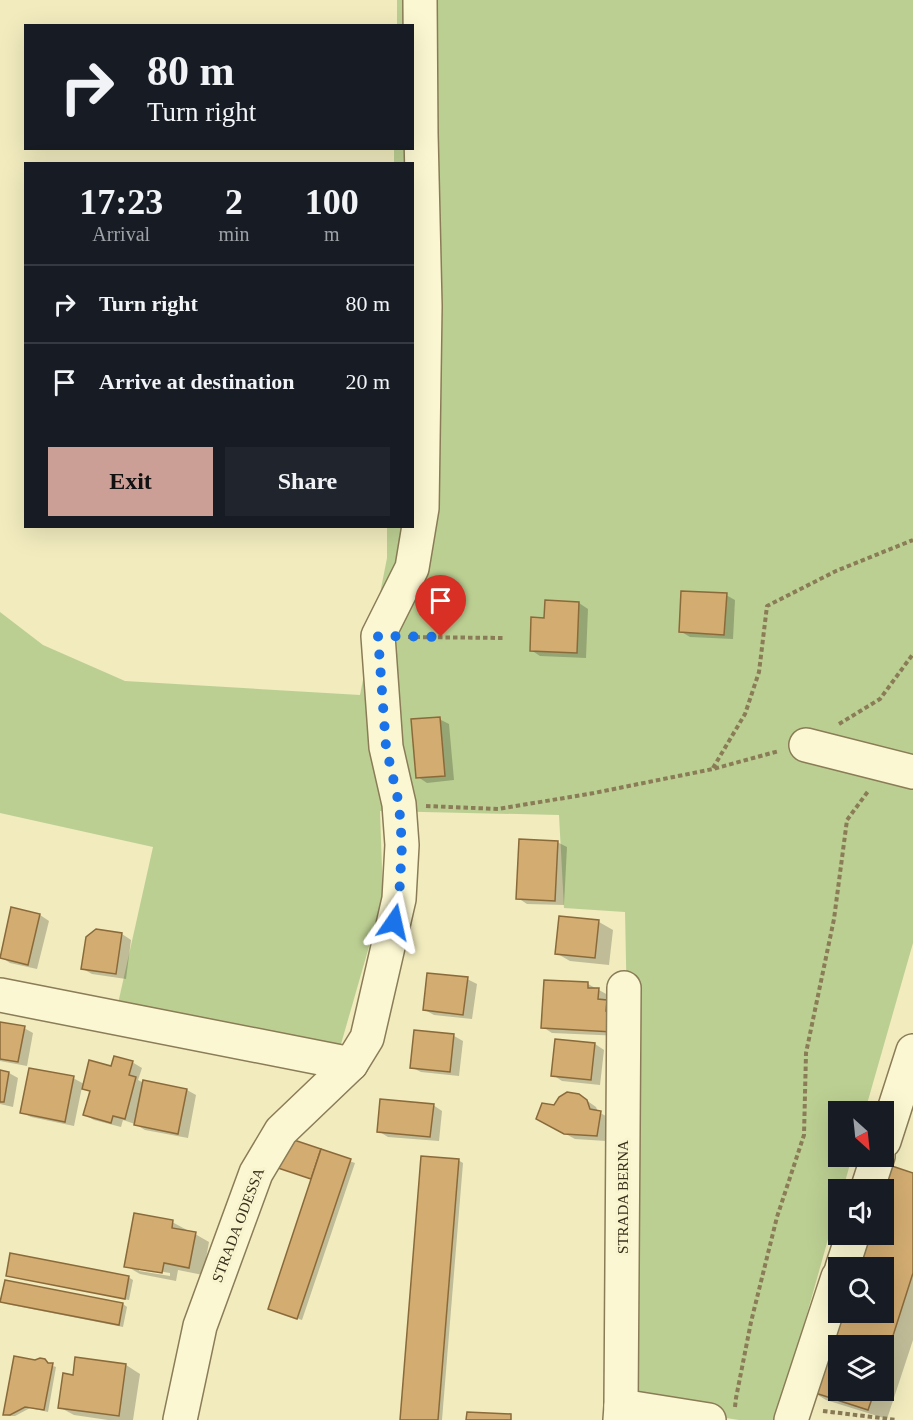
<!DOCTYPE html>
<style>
body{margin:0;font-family:Georgia,serif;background:#20242c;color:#f1f3f6;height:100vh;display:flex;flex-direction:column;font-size:22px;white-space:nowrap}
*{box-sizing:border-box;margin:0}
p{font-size:20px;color:#9ea1a6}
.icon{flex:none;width:33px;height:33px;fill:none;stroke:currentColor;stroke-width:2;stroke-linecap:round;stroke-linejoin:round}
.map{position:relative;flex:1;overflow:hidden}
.details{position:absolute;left:24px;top:162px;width:390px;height:366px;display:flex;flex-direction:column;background:#171b24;border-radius:0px;box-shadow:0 6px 24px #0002}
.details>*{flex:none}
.hud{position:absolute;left:24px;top:24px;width:390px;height:126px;border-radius:0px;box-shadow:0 6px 24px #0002;background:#171b24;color:#f1f3f6;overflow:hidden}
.needle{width:39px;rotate:153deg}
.controls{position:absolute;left:828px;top:1101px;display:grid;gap:12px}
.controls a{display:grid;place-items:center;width:66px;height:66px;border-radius:0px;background:#171b24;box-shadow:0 6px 24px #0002;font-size:30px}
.pin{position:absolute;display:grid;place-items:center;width:51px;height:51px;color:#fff;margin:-62px -26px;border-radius:50% 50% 50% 0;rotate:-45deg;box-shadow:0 0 6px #0007}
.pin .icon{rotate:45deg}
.me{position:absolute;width:66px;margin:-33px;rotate:11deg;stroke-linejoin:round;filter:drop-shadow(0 0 4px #0008)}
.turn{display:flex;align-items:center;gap:21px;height:126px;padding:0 24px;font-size:27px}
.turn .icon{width:78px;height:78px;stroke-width:2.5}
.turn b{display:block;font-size:42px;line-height:51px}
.eta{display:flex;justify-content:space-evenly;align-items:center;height:102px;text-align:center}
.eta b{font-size:36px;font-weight:700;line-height:42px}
.primary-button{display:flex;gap:12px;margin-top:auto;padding:12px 24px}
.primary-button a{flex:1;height:69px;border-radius:0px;background:#cc9f96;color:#111;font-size:24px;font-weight:700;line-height:69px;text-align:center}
.primary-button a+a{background:#20242c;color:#f1f3f6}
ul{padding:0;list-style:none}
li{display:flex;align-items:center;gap:18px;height:78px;padding:0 24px;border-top:2px solid #363941}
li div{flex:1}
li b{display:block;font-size:22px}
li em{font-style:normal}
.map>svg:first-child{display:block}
.green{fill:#bccf92}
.shadow{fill:#0003;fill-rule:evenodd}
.building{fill:#d2ac71;stroke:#8b6a3a;stroke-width:1.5}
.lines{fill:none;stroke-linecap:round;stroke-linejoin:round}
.minor-casing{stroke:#8a7c56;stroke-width:36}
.path{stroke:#8a7c56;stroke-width:4;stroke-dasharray:4.5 3;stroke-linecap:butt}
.minor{stroke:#fbf7d2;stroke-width:33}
.route{stroke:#1a73e8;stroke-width:10;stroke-dasharray:0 18}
.labels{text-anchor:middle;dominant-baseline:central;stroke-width:6;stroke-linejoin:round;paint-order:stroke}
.street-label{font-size:15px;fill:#392f1b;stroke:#f8f4ce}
</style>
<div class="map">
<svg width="913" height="1420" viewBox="0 0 913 1420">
<rect width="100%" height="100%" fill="#f1ebbe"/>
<polygon class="green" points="397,0 913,0 913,943 865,1111 838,1112 838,1156 852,1157 843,1189 838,1190 838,1204 777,1420 739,1420 635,1404 625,912 564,908 559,815 380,811 383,898 339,1051 117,1008 153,847 0,813 0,612 43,645 125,681 360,695 387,558 387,527 412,526 412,164 394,163 394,149 412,148 412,26 397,25"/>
<g class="shadow">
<polygon points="726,595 735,600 733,639 690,637 680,631"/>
<polygon points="579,603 588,609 586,658 540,656 531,650 545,619"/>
<polygon points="439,719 449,724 454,780 427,783 418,777"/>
<polygon points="557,842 567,847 564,905 527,904 518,898"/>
<polygon points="40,915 49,921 37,969 10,963 1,957"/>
<polygon points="599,922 613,930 609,965 570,961 556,953"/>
<polygon points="97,931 122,934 131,940 126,979 92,974 83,969"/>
<polygon points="467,979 477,984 472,1019 434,1015 425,1010"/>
<polygon points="588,984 608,995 622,1036 552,1033 543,1027"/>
<polygon points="0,1023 24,1028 33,1033 27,1066 0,1061"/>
<polygon points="415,1032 454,1036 463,1041 459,1076 421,1072 411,1067"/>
<polygon points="556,1040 595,1044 604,1050 600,1085 562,1081 553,1075"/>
<polygon points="132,1062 142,1068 138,1080 144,1083 187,1090 196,1095 188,1138 145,1130 135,1124 123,1120 121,1127 94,1120 85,1115 91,1092 82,1087 74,1126 31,1117 22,1112 73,1078 84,1084 113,1068"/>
<polygon points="0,1071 9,1073 18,1078 13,1107 0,1104"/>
<polygon points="579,1095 596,1107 598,1112 610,1118 606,1141 575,1139 547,1124 555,1106"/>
<polygon points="433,1105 442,1111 439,1141 388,1137 378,1131"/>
<polygon points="286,1139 355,1163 302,1320 274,1311 313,1179 281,1168"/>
<polygon points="458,1160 463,1163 442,1420 401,1420"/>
<path d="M913 1174V1340L887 1419 826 1400 808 1389 838 1312H884V1190ZM838 1346H884V1390H838Z"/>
<path d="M172 1222 187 1230 186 1232 195 1234 209 1242 203 1275 178 1270 176 1281 140 1274 126 1266ZM139 1268 170 1273V1276L139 1271Z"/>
<polygon points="8,1275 128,1277 133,1280 129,1300 12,1277"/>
<polygon points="6,1282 123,1304 127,1307 123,1327 6,1304 2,1302"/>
<polygon points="50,1365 56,1367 48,1412 30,1408 15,1416 9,1416 5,1414"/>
<polygon points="126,1365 140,1374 133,1420 108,1420 74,1415 59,1407 74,1376"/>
</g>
<g class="building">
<polygon points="681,591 727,593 724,635 679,632"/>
<polygon points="545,600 579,602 577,653 530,651 531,617 544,618"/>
<polygon points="440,717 445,776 416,778 411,719"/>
<polygon points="519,839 558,841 555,901 516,899"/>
<polygon points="11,907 40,914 28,965 0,958"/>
<polygon points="559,916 599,920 595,958 555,954"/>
<polygon points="96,929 122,933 116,974 81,969 86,937"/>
<polygon points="427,973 468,977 463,1015 423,1010"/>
<polygon points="544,980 588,982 588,988 599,988 598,999 607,1000 606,1011 614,1011 613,1032 541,1028"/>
<polygon points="0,1022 25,1026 18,1062 0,1059"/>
<polygon points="414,1030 454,1034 450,1072 410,1068"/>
<polygon points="555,1039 595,1043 591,1080 551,1076"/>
<polygon points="114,1056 133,1061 129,1075 136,1077 125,1119 113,1116 111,1123 83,1115 90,1091 82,1089 89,1060 111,1066"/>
<polygon points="29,1068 74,1076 65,1122 20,1113"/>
<polygon points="0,1070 9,1072 4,1102 0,1102"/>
<polygon points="143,1080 187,1089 178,1134 134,1125"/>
<polygon points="567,1092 579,1094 587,1100 590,1109 601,1111 597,1136 564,1134 536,1119 542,1103 554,1105 559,1097"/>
<polygon points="380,1099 434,1104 430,1137 377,1132"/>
<polygon points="285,1137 321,1149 311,1179 275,1167"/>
<polygon points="321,1149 351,1159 297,1319 268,1309"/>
<polygon points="421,1156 459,1159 438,1420 400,1420"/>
<polygon points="880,1162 913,1173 913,1273 884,1364 884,1346 838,1346 838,1390 875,1390 868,1410 806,1390 838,1312 884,1312 884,1268 846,1268 856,1234 884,1234 884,1190"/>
<polygon points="134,1213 173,1220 172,1228 196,1232 189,1268 164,1263 162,1273 124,1267"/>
<polygon points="10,1253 129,1276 125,1299 6,1276"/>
<polygon points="5,1280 123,1303 119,1325 0,1302"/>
<polygon points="14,1356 35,1360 40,1358 45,1359 48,1363 53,1363 44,1410 25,1407 10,1415 3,1415"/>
<polygon points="75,1357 126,1364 119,1416 58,1408 63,1373 73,1375"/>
<polygon points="467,1412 511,1414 511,1420 466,1420"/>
</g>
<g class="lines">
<defs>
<g id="minor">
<polyline points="806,745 913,772"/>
<polyline points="0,995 351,1064"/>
<polyline points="884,1141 913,1051"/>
<polyline points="867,1190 878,1156"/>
<polyline points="842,1268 853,1234"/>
<polyline points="621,1406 709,1420"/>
<polyline points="180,1420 200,1326 256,1173 281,1131 351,1064 367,1038 399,899 402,845 399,804 386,747 378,636 412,568 422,508 425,306 421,134 420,0"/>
<polyline points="620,1420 621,1406 624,988"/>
<polyline points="791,1420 838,1277"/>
</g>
</defs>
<use href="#minor" class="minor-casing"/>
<g class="path">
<polyline points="408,637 504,638"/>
<polyline points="839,724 880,699 913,654"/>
<polyline points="713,768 745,714 759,672 767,606 836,571 913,540"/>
<polyline points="426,806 498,809 594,793 713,769 779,751"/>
<polyline points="735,1407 736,1398 751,1322 777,1217 804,1135 806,1053 834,919 847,820 869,790"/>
<polyline points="823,1411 897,1420"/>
</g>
<use href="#minor" class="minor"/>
</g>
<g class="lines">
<polyline class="route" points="394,922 399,899 402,845 399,804 386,747 378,636 441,637"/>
</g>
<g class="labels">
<g class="street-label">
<text transform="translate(623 1197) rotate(-90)">STRADA BERNA</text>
<text transform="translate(238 1225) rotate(-69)">STRADA ODESSA</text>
</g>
</g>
</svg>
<div class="controls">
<a><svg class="needle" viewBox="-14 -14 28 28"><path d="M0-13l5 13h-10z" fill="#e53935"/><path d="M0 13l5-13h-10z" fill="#9ea1a6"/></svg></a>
<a><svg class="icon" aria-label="sound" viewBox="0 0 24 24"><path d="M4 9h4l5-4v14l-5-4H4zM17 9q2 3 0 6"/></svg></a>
<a><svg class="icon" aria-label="search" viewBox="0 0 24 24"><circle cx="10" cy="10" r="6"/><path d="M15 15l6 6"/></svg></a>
<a><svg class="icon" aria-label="layers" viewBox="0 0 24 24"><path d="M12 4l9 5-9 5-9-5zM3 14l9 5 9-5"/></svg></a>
</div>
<div class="pin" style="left:441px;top:637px;background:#d93025"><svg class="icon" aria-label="arrive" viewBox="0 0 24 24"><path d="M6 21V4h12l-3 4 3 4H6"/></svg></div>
<svg class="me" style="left:394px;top:922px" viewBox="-20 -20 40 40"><path d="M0-17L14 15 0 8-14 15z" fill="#1a73e8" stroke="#fff" stroke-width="4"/></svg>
<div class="hud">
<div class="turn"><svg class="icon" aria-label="right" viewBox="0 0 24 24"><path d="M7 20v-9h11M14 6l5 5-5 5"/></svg><div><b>80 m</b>Turn right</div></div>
</div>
<section class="details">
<div class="eta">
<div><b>17:23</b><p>Arrival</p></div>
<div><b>2</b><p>min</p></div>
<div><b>100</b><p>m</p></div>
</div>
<ul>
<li><svg class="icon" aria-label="right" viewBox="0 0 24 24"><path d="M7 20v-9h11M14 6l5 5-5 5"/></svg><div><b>Turn right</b></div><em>80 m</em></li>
<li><svg class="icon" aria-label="arrive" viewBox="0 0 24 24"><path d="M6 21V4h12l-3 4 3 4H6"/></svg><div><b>Arrive at destination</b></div><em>20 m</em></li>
</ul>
<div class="primary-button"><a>Exit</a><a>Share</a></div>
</section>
</div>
